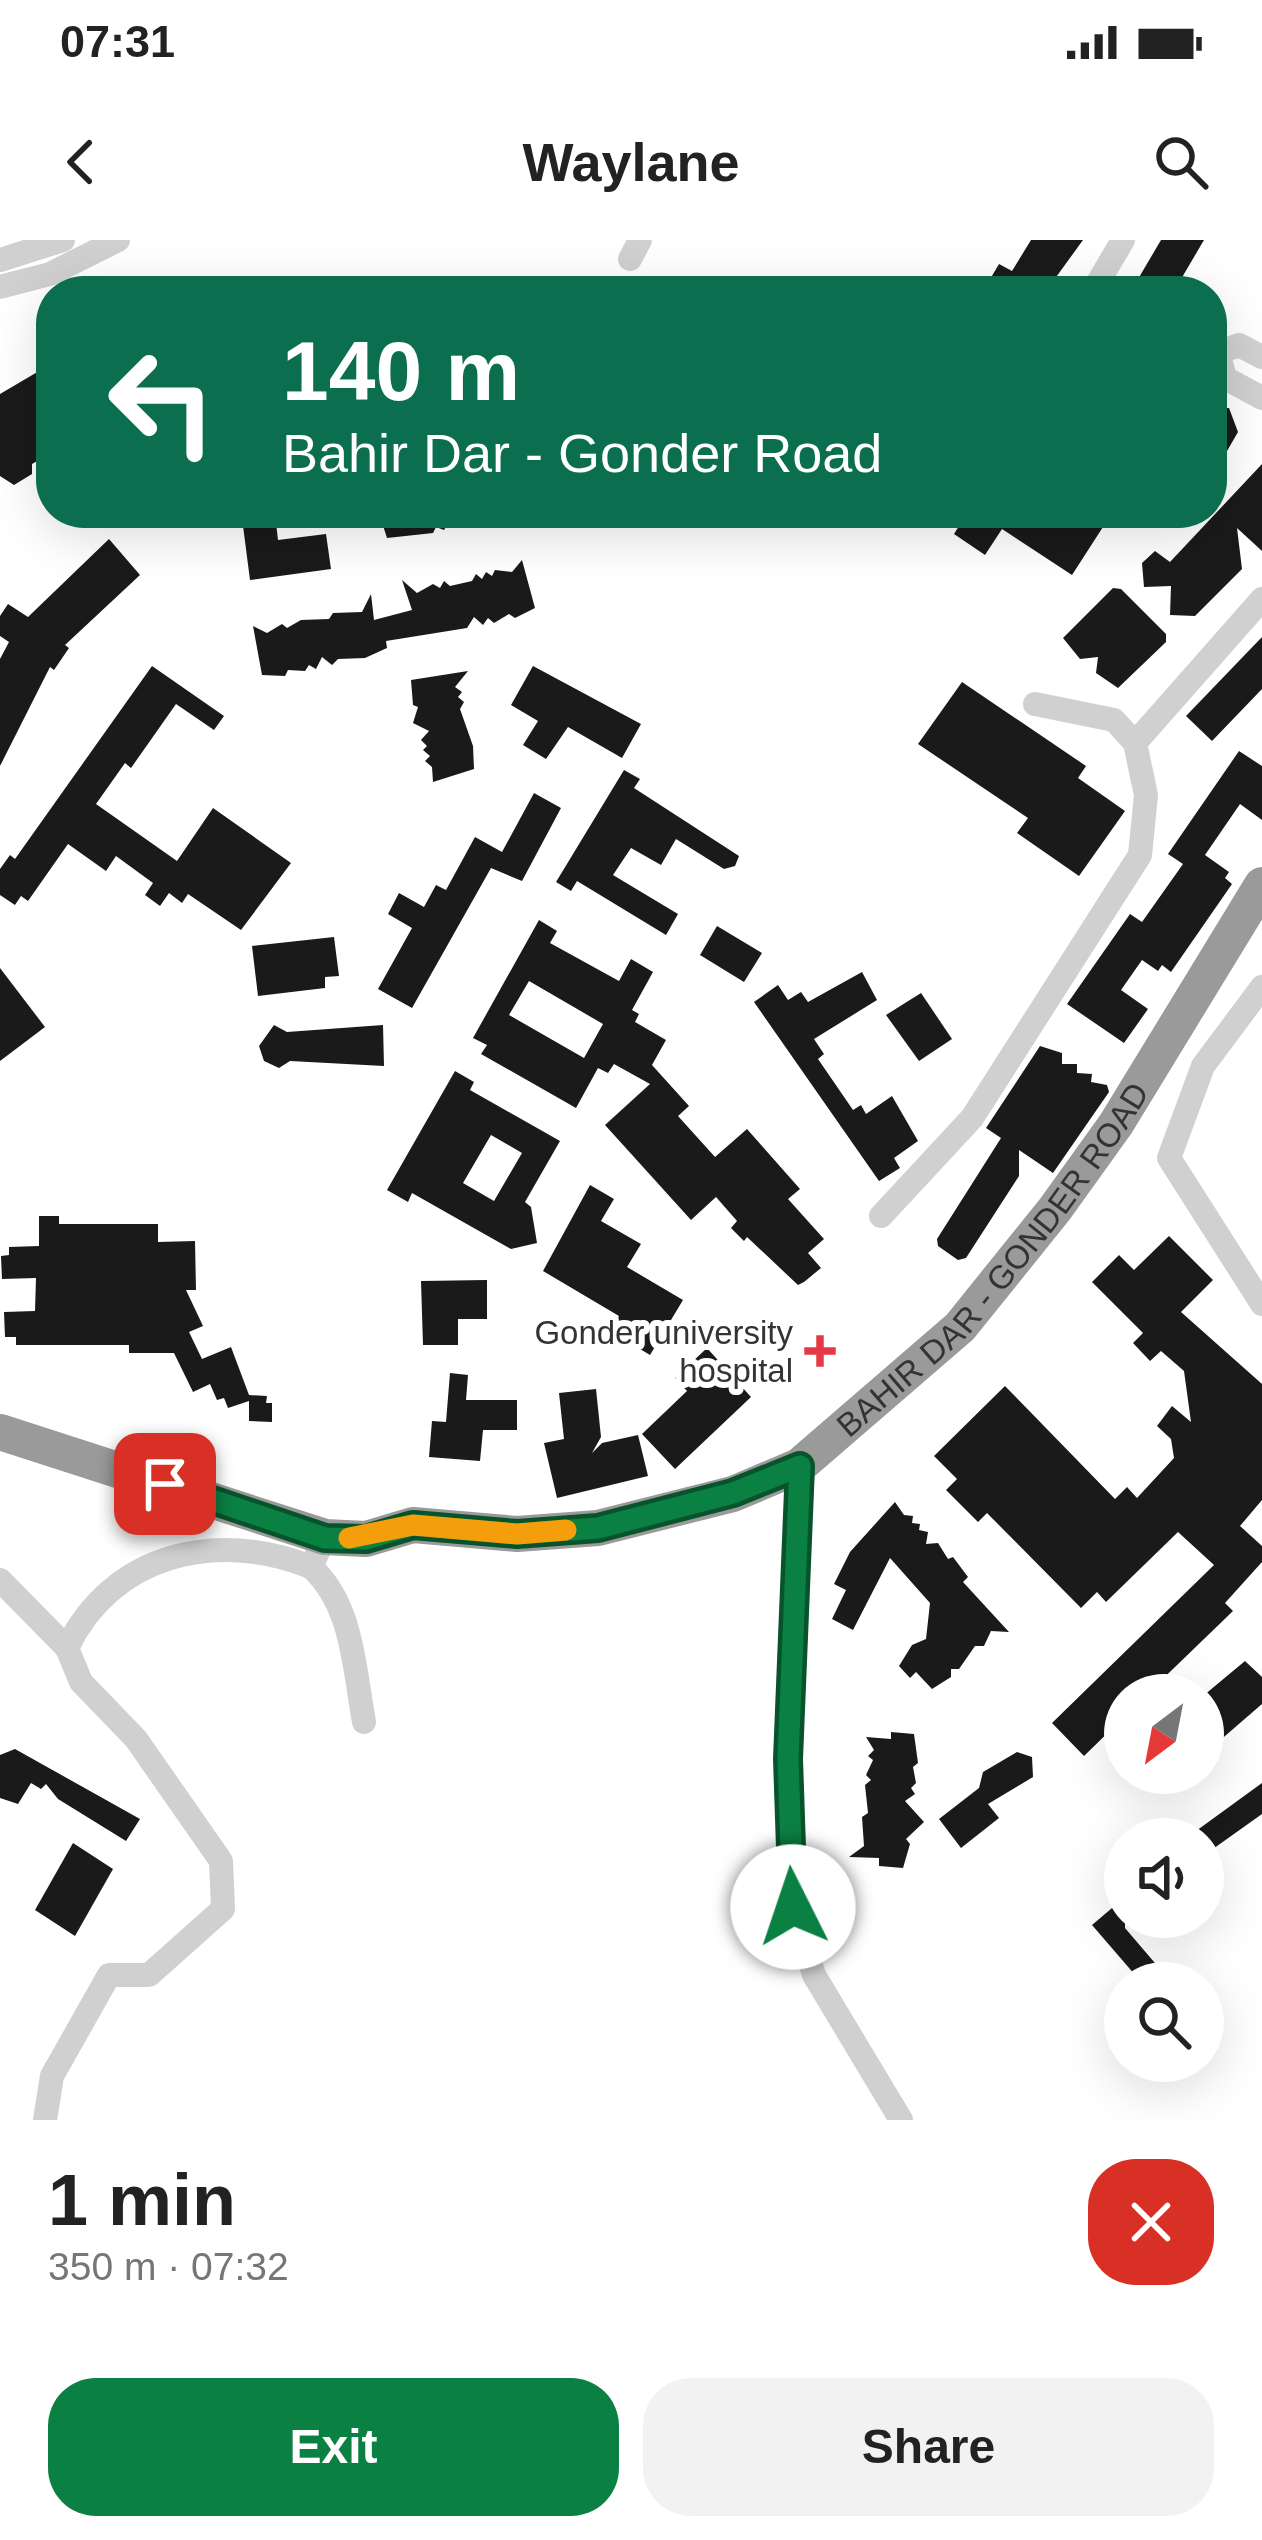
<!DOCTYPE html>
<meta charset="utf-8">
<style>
body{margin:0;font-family:Arial,sans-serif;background:#f2f2f2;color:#222;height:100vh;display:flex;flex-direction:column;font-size:45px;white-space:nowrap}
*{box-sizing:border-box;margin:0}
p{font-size:39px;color:#767676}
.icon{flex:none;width:66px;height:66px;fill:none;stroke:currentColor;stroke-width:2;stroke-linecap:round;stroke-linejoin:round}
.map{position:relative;height:1880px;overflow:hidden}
.drawer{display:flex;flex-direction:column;background:#fff;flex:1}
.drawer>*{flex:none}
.top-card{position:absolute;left:36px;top:36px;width:1191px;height:252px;border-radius:48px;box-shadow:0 12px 48px #0002;background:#0b6e4f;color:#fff;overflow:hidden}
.needle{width:78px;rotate:212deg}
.fabs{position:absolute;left:1104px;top:1434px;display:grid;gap:24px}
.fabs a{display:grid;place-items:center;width:120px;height:120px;border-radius:50%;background:#fff;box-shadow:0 12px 48px #0002;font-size:60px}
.pin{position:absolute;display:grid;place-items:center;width:102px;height:102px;color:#fff;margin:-51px;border-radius:24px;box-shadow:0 6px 18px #0006}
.me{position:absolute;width:132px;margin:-66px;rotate:356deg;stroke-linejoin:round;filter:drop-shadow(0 0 9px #0008)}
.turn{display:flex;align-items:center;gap:42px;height:252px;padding:0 48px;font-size:54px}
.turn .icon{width:156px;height:156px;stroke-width:2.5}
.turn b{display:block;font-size:84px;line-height:102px}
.round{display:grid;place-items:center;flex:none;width:126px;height:126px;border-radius:48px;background:#f2f2f2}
.overview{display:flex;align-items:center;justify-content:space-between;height:204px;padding:0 48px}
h1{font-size:72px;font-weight:700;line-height:90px}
.cta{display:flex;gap:24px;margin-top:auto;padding:24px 48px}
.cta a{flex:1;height:138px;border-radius:48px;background:#0b8043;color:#fff;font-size:48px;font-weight:700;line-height:138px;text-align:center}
.cta a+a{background:#f2f2f2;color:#222}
.status{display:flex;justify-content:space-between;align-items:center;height:84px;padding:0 60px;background:#fff;direction:ltr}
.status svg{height:33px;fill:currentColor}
header{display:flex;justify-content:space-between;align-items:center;height:156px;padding:0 48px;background:#fff;font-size:54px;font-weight:700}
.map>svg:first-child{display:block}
.building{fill:#1a1a1a;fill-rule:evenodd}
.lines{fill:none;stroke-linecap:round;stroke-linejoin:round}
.minor{stroke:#d0d0d0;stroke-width:24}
.highway{stroke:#9a9a9a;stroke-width:36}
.route-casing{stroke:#07532c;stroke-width:30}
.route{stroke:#0b8043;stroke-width:21}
.slow{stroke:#f59e0b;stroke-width:21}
.poi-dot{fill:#e63946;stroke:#fff;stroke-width:4.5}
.labels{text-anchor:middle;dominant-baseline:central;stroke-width:12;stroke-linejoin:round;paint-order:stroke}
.street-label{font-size:33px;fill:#333;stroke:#fff}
.poi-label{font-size:33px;fill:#333;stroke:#fff;text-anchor:end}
</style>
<div class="status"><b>07:31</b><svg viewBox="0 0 49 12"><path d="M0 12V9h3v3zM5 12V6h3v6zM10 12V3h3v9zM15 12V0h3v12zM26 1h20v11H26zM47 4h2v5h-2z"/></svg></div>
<header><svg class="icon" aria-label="back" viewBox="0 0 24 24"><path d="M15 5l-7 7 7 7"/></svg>Waylane<svg class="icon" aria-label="search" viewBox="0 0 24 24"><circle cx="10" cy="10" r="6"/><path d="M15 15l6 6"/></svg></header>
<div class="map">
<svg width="1262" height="1880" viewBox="0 0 1262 1880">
<rect width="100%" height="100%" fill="#fff"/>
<g class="building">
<polygon points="1031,0 1083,0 1046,51 983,51 999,24 1012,31"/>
<polygon points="1161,0 1204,0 1174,51 1131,51"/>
<polygon points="51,124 51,213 32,224 32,234 14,245 0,236 0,154"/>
<polygon points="1229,168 1238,192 1212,237 1212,169"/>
<polygon points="1262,224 1262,311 1237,288 1242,329 1195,376 1170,375 1171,346 1144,347 1142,323 1155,311 1170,322"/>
<polygon points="379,273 454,273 444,290 436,287 433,293 387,298"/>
<polygon points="967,273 1112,273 1072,335 1002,289 985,315 954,294"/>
<polygon points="275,274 278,300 326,294 331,329 250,340 242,278"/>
<polygon points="109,299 140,335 65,405 69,408 54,430 50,427 0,526 0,419 9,402 0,396 0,376 8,364 28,377"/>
<polygon points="522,320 535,368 515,378 509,374 494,383 488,378 483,385 474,377 467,388 386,401 387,408 365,418 338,419 332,425 322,417 316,429 309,425 305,431 288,430 285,436 262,435 253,386 267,393 282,384 287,388 301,380 329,379 333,373 362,372 371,354 374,380 412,370 402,340 417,353 433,344 440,348 444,341 450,346 472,341 476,334 482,339 486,332 492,336 495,330 512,332"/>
<polygon points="1113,348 1121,349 1166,394 1166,402 1118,448 1096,433 1098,417 1080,419 1063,398"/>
<polygon points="1262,397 1262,449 1212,501 1186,476"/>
<polygon points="152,426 224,476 214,490 176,464 131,528 125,523 96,564 177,621 213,568 291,623 241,690 188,654 182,663 169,653 160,666 145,655 153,643 116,616 106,631 68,604 28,661 21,656 15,665 0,655 0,629 10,615 15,619"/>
<polygon points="533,426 641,484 622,518 568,487 546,519 523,505 538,481 511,465"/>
<polygon points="468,431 455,447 462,452 458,457 464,462 460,469 473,506 474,529 433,542 432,527 425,521 430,516 423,510 427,506 421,500 429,491 413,483 418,467 413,465 411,440"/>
<polygon points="962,442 1086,526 1078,538 1125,571 1079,636 1017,593 1028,578 918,504"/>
<polygon points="1239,511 1262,526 1262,580 1240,564 1205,615 1229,632 1225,638 1232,644 1171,732 1162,725 1158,731 1142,720 1121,750 1148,769 1124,803 1067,764 1130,674 1142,682 1183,624 1168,614"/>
<polygon points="624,530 640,539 634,548 739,616 735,626 724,629 676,599 661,625 631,608 613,635 678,674 666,695 577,641 571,651 556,642"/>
<polygon points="534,553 561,568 522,641 491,628 412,768 378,749 412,688 388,674 399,653 424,667 436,645 446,650 475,597 502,612"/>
<path d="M539 680 557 691 550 703 619 741 631 719 653 732 632 770 639 774 635 782 666 800 652 825 689 866 678 876 715 917 747 889 800 949 788 959 824 999 808 1013 821 1028 804 1042 798 1045 747 997 744 1001 731 988 737 981 716 957 691 980 605 885 650 844 614 824 608 833 598 828 576 868 481 814 487 805 473 798ZM529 741 603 784 584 818 509 775Z"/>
<polygon points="717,686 762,713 744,742 700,715"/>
<polygon points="334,697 339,736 325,737 325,748 258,756 252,706"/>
<polygon points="0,728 45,787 0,821"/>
<polygon points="862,732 877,760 814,799 824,814 818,819 853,870 861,865 866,874 892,856 918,901 894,918 900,928 879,941 754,762 778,745 788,760 801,752 808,762"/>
<polygon points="921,753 952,799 919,821 886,775"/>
<polygon points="274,785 287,792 383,785 384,826 290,821 279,828 264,821 259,806"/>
<polygon points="1040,806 1062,813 1062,824 1077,824 1077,833 1092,834 1091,842 1107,845 1109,852 1053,933 1019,910 1019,936 966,1018 958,1020 938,1006 937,999 1001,898 986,888"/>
<path d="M455 831 474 842 470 850 560 901 525 962 531 967 537 1003 511 1009 412 953 408 962 387 950ZM491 895 522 913 494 961 463 943Z"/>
<polygon points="590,945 614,959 601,981 641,1004 627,1027 683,1060 650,1115 610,1091 619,1076 543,1031"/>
<polygon points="39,976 59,976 59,984 158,984 158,1002 195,1001 196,1050 186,1050 203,1086 189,1092 202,1119 231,1107 249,1155 267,1156 266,1163 272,1163 272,1182 249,1181 249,1161 228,1168 224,1158 217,1160 210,1144 193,1152 174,1113 129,1113 129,1105 16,1105 16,1097 5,1097 4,1072 35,1071 36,1038 2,1039 1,1016 9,1015 9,1007 39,1006"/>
<polygon points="1169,996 1213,1040 1181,1072 1262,1144 1262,1260 1240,1286 1262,1306 1262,1322 1225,1363 1233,1371 1146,1455 1125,1455 1125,1476 1084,1516 1052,1483 1214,1325 1178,1292 1106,1362 1097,1352 1081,1368 987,1273 978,1282 946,1250 957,1239 934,1216 1005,1146 1115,1259 1127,1247 1137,1258 1174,1218 1171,1199 1157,1186 1172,1166 1191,1182 1184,1131 1161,1111 1150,1121 1133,1103 1143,1093 1092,1042 1119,1015 1134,1030"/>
<polygon points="487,1040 487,1079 458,1079 458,1105 423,1105 421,1041"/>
<polygon points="707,1108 751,1157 675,1229 642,1194 687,1151 675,1138"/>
<polygon points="450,1133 468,1135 466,1160 517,1160 517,1190 483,1190 480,1221 429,1217 432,1181 446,1182"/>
<polygon points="596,1149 601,1197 592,1213 602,1203 638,1195 648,1236 557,1258 544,1203 564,1199 559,1153"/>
<polygon points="895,1262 904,1275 913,1276 912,1283 920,1284 919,1290 928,1292 926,1304 938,1303 948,1319 953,1317 968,1337 963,1342 1009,1392 991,1391 984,1406 975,1406 959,1429 951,1429 951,1437 932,1449 916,1432 910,1438 899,1426 912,1405 926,1399 930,1363 890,1318 853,1390 832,1379 846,1350 834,1344 850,1312"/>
<polygon points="1245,1421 1262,1437 1262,1464 1203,1515 1203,1456"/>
<polygon points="891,1492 914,1494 918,1523 913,1527 916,1543 911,1548 915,1554 905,1561 924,1582 906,1599 910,1604 903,1628 879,1626 879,1618 849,1617 864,1606 862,1577 868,1573 865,1545 871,1540 866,1535 873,1520 868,1516 874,1510 866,1497 891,1499"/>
<polygon points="15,1509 140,1579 126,1601 58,1559 46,1544 41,1549 31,1543 18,1564 0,1558 0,1515"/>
<polygon points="1017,1512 1032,1517 1033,1537 988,1564 999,1578 961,1608 939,1579 979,1548 983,1532"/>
<polygon points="1262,1543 1262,1574 1203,1616 1203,1599 1185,1599"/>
<polygon points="73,1603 113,1629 75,1696 35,1670"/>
<polygon points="1125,1657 1125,1688 1172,1743 1142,1743 1092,1685"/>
</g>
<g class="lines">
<g class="minor">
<polyline points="630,19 640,0"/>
<polyline points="0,20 63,0"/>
<polyline points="0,47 50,34 118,0"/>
<polyline points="1093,51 1123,0"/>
<polyline points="1212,115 1239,105 1262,117"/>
<polyline points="1219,115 1225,138 1262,158"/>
<polyline points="1135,503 1262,359"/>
<polyline points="1262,747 1203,826 1169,918 1262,1064"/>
<polyline points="881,976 972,878 1140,615 1146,555 1135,503 1114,480 1035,464"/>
<polyline points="799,1226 788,1519 793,1667 814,1735 901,1880"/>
<path d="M311 1327C353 1365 354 1428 364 1482"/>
<polyline points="0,1340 67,1408"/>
<path d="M45 1880 52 1836 109 1735H149L223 1669 221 1621 136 1499 81 1442 67 1408C112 1314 216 1289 311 1327L325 1297"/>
</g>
<path class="highway" id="s1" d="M0 1192 325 1297 366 1299 413 1285 517 1294 598 1288 733 1254 799 1226 960 1087 1055 969 1116 884 1262 645"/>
</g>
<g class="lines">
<defs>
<polyline id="route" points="165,1244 325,1298 366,1299 413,1285 517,1294 598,1288 733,1253 800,1226 788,1519 793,1667"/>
</defs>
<use href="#route" class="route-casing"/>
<use href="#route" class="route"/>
<polyline class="slow" points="349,1298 413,1285 517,1294 566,1290"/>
</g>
<path class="poi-dot" d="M814 1093h12v12h12v12h-12v12h-12v-12h-12v-12h12z"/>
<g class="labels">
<g class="street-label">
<text stroke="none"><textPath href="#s1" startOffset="1113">BAHIR DAR - GONDER ROAD</textPath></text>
</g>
<g class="poi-label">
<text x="793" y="1092">Gonder university<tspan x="793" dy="38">hospital</tspan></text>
</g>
</g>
</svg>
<div class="fabs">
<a><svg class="needle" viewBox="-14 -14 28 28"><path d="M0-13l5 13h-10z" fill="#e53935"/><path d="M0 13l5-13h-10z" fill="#767676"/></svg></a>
<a><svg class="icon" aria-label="sound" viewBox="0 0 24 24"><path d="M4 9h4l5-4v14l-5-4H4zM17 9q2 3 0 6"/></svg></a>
<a><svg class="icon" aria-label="search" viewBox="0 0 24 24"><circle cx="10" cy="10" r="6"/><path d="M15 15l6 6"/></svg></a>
</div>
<div class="pin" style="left:165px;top:1244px;background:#d93025"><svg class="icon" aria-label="arrive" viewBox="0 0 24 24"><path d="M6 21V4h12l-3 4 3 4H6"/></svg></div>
<svg class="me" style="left:793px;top:1667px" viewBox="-20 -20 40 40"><circle r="19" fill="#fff"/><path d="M0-13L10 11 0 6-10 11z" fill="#0b8043"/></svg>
<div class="top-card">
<div class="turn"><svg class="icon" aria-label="left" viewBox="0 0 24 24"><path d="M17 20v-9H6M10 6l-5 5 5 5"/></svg><div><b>140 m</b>Bahir Dar - Gonder Road</div></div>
</div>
</div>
<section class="drawer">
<div class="overview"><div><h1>1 min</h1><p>350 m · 07:32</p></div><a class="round" style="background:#d93025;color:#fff"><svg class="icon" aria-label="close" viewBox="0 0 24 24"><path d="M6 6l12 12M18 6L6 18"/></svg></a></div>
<div class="cta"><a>Exit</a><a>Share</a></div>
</section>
